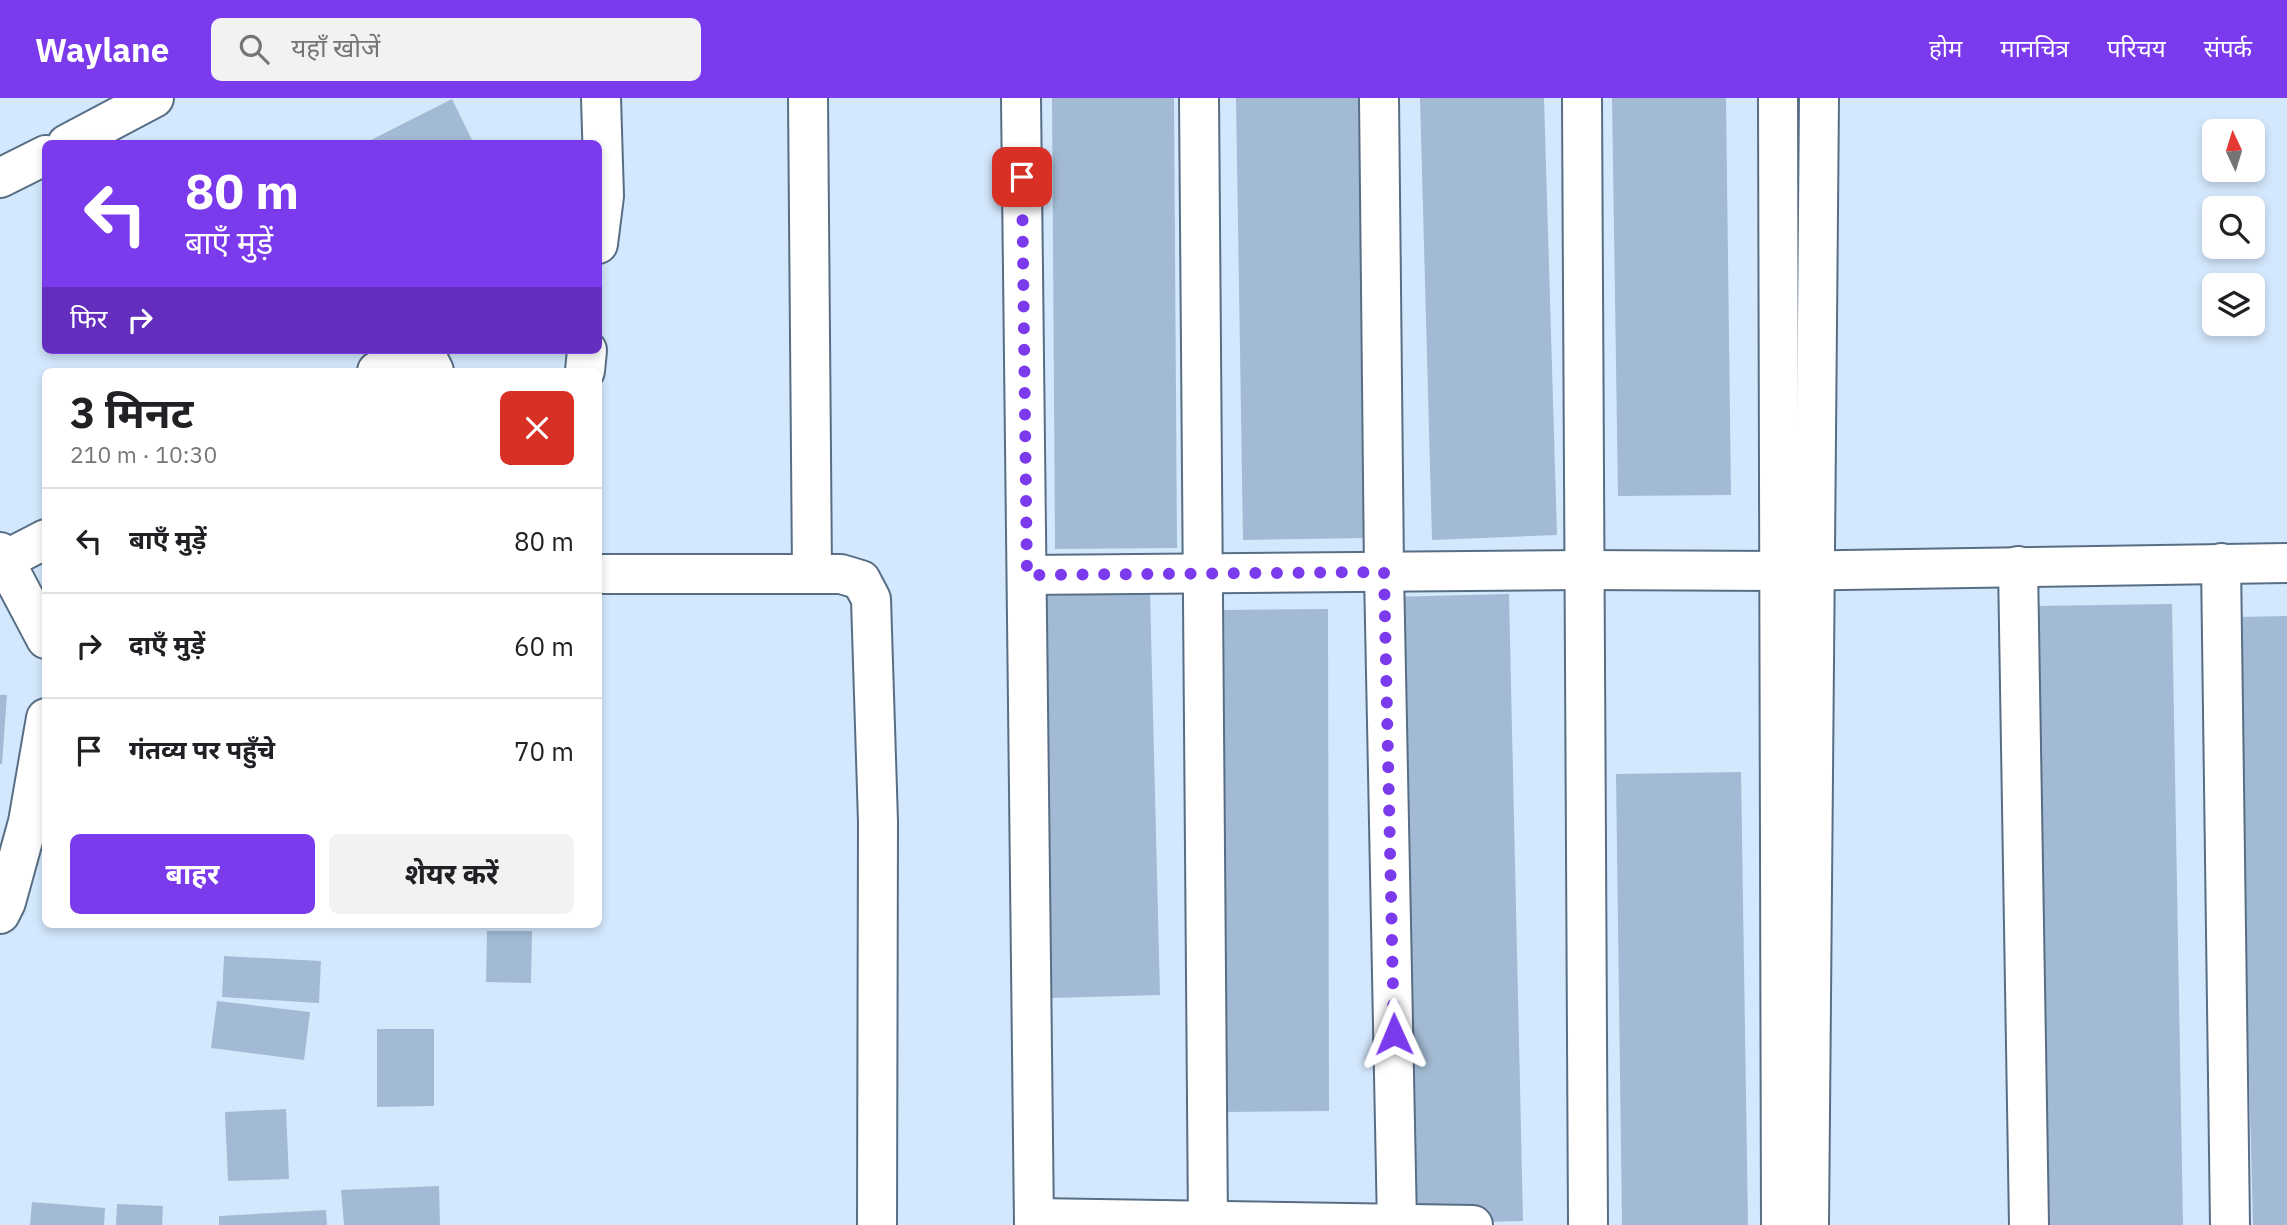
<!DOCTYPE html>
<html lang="hi">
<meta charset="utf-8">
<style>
body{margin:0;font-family:"IBM Plex Sans","Noto Sans Devanagari",sans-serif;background:#f2f2f2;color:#202124;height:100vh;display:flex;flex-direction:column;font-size:26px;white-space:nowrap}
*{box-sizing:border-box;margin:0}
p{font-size:23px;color:#757577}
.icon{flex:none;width:38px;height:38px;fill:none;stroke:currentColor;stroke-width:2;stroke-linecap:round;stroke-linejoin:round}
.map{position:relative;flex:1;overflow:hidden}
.side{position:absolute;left:42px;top:270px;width:560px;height:560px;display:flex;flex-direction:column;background:#fff;border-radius:10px;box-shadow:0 4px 10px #0003}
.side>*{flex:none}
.top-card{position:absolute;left:42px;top:42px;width:560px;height:214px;border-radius:10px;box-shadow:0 4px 10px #0003;background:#7c3aed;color:#fff;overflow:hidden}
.needle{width:46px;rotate:356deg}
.buttons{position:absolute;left:2202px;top:21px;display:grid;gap:14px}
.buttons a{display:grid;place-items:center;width:63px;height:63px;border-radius:10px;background:#fff;box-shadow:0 4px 10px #0003;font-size:35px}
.pin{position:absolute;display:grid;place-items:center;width:60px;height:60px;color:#fff;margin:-30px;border-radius:14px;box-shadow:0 4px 10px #0006}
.me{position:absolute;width:77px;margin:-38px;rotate:359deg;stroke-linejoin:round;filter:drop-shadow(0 0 5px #0008)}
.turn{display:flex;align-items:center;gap:24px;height:147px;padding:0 28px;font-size:32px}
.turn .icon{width:91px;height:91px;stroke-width:2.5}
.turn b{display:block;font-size:49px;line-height:60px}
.then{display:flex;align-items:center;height:66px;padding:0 28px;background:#0003;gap:14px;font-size:26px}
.round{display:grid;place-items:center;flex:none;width:74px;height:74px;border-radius:10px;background:#f2f2f2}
.headline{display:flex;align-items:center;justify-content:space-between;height:119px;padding:0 28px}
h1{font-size:42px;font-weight:700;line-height:52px}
.primary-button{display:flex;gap:14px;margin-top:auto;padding:14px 28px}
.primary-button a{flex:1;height:80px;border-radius:10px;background:#7c3aed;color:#fff;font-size:28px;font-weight:700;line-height:80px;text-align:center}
.primary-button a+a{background:#f2f2f2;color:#202124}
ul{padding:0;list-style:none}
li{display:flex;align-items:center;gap:21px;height:105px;padding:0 28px;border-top:2px solid #e0e0e0}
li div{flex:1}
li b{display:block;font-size:26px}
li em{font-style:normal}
header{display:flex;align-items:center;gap:42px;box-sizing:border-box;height:98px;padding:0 35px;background:#7c3aed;color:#fff}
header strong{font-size:33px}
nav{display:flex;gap:38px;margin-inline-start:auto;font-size:24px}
.search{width:490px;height:63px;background:#f2f2f2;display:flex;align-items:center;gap:18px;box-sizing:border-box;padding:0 24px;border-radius:10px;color:#757577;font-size:26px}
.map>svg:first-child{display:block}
.building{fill:#a2bad3}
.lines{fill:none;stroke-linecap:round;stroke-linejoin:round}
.street-casing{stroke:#586e85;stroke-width:42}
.secondary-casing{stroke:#586e85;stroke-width:42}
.street{stroke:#fff;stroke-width:38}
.secondary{stroke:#fff;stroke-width:38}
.route{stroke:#7c3aed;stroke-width:12;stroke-dasharray:0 21.6}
</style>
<header>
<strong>Waylane</strong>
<div class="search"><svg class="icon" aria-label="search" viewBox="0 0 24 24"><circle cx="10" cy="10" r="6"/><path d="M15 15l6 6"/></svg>यहाँ खोजें</div>
<nav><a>होम</a><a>मानचित्र</a><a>परिचय</a><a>संपर्क</a></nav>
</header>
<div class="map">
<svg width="2287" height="1127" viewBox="0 0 2287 1127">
<rect width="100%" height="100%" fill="#d4e8fd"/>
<g class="building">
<polygon points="1052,0 1174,0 1177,450 1055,451"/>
<polygon points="1236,0 1360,0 1367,440 1243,442"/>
<polygon points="1420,0 1544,0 1557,437 1432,442"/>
<polygon points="1612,0 1726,0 1731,397 1618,398"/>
<polygon points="452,1 474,46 363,46"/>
<polygon points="1150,495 1160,897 1050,900 1040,498"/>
<polygon points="1509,496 1523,1123 1401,1126 1387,499"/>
<polygon points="2172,506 2183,1127 2040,1127 2029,508"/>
<polygon points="1328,511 1329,1013 1226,1014 1224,512"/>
<polygon points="2287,518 2287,1127 2253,1127 2237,519"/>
<polygon points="0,597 7,597 2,666 0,666"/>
<polygon points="1741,674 1748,1127 1622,1127 1616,676"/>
<polygon points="487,833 532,833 531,885 486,884"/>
<polygon points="224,858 321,863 319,905 222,899"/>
<polygon points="217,903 310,914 304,962 211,950"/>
<polygon points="377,931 434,931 434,1008 377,1009"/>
<polygon points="286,1011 289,1081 228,1083 225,1014"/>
<polygon points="439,1088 440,1127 344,1127 341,1092"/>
<polygon points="32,1104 105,1110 104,1127 30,1127"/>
<polygon points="117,1106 163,1108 162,1127 116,1127"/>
<polygon points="326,1112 327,1127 219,1127 219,1118"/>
</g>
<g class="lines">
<defs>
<g id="street">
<polyline points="808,0 812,475"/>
<polyline points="1021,0 1034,1127"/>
<polyline points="1199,0 1208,1127"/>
<polyline points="1379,0 1384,474 1397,1127"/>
<polyline points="1582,0 1588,1127"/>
<polyline points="1778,0 1781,1127"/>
<polyline points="67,46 154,0"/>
<polyline points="0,80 46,57"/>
<polyline points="598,146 604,98 601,0"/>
<polyline points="377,273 412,256 425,255 434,273"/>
<polyline points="585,273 587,252"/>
<polyline points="5,462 46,441"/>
<polyline points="2221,465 2230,1127"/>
<polyline points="2018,468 2029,1127"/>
<polyline points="598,476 841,476 861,482 871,501 878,724 877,1127"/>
<polyline points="1027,477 1584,472 1780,473 2287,465"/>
<polyline points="1034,1120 1473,1127"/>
<polyline points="1809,1127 1819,0"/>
</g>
<g id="secondary">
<polyline points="0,454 46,541"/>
<polyline points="0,816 6,804 28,724 46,620"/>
</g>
</defs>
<use href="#street" class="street-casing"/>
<use href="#secondary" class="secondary-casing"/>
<use href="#street" class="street"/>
<use href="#secondary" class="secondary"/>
</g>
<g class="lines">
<polyline class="route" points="1022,79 1027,477 1384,474 1394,936"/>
</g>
</svg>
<div class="buttons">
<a><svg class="needle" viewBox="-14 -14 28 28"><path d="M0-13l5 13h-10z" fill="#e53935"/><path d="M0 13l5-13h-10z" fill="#757577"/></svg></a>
<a><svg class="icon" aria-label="search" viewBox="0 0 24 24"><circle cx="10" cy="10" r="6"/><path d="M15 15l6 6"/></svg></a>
<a><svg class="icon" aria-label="layers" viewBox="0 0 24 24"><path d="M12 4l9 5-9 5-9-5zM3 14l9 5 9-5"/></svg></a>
</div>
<div class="pin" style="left:1022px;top:79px;background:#d93025"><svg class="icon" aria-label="arrive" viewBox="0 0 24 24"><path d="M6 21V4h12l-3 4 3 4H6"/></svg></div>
<svg class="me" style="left:1394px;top:936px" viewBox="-20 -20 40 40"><path d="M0-17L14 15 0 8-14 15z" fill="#7c3aed" stroke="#fff" stroke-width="4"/></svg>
<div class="top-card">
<div class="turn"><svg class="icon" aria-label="left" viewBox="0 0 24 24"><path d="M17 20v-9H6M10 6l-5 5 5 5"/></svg><div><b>80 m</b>बाएँ मुड़ें</div></div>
<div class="then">फिर<svg class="icon" aria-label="right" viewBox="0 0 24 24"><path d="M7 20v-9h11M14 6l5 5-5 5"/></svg></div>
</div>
<section class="side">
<div class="headline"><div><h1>3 मिनट</h1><p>210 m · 10:30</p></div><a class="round" style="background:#d93025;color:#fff"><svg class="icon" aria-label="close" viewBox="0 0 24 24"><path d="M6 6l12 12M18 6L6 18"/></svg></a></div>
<ul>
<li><svg class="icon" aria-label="left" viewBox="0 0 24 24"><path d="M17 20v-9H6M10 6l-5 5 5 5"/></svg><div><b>बाएँ मुड़ें</b></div><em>80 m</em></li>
<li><svg class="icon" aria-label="right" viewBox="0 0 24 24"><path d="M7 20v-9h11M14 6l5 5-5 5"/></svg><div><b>दाएँ मुड़ें</b></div><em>60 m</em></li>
<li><svg class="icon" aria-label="arrive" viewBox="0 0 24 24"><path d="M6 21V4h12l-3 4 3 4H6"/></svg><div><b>गंतव्य पर पहुँचे</b></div><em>70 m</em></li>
</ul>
<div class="primary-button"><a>बाहर</a><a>शेयर करें</a></div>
</section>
</div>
